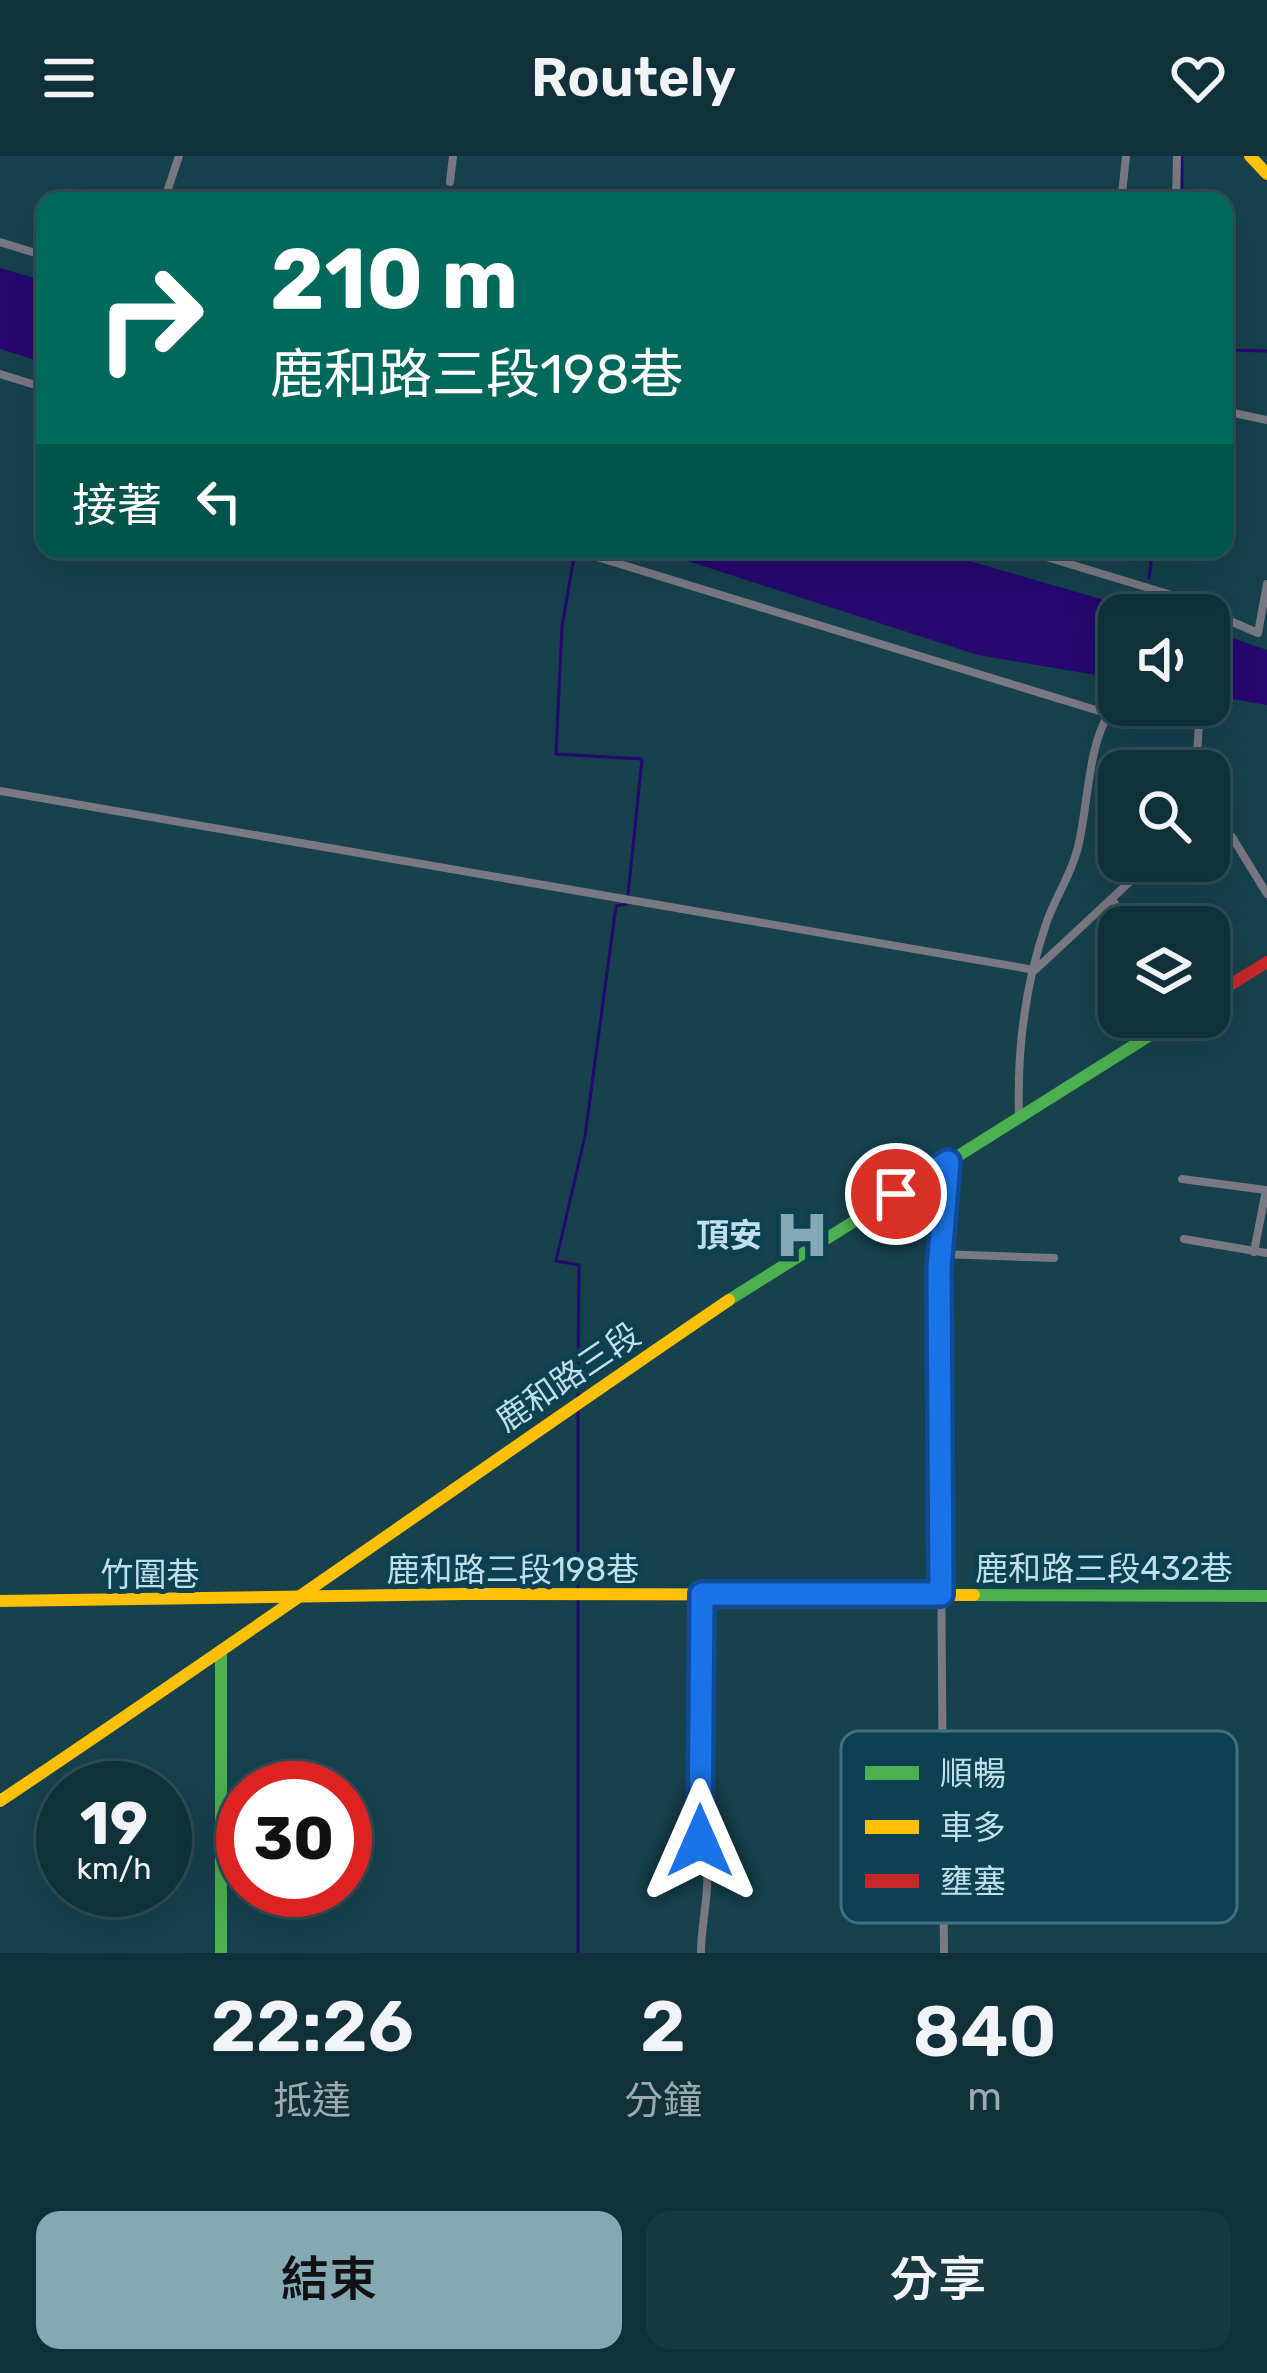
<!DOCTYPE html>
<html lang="zh-TW">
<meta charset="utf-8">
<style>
body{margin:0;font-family:Rubik,"Noto Sans TC",sans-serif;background:#193942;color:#f1f3f6;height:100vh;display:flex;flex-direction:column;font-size:45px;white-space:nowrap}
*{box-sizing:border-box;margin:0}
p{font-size:39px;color:#9ca9af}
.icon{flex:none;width:66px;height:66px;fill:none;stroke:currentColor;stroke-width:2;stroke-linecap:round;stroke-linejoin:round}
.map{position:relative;height:1797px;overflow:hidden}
.sheet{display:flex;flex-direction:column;background:#10313a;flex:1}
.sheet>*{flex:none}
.guide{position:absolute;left:36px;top:36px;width:1197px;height:366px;border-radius:24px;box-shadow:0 12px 48px #0002,0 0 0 3px #304c54;background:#00695c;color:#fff;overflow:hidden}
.fabs{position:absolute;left:1098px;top:438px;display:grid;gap:24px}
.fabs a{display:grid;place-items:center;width:132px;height:132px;border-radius:24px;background:#10313a;box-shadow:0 12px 48px #0002,0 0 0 3px #304c54;font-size:60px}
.speed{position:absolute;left:36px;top:1605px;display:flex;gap:24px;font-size:60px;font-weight:700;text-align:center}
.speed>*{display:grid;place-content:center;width:156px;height:156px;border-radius:50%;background:#10313a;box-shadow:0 12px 48px #0002,0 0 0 3px #304c54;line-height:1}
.speed small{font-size:30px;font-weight:400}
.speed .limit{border:18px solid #d22;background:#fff;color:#111}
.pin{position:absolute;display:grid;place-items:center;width:102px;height:102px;color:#fff;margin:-51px;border:6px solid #fff;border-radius:50%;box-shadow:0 3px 12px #0007}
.me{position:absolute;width:132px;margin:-66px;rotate:0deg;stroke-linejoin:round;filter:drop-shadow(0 0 9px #0008)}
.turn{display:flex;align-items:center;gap:42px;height:252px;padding:0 36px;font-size:54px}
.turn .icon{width:156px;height:156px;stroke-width:2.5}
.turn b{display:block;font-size:84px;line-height:102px}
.then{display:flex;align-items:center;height:114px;padding:0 36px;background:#0003;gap:24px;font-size:45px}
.eta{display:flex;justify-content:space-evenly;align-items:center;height:204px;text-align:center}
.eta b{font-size:72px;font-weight:600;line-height:84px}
.primary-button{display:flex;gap:24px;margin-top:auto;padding:24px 36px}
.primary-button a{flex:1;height:138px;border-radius:24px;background:#84a8b4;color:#111;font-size:48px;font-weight:600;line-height:138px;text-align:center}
.primary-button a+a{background:#193942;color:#f1f3f6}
header{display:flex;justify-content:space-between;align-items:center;height:156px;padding:0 36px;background:#10313a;font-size:54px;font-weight:600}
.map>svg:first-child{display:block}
.water{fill:#26086f}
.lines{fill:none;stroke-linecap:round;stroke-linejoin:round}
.stream{stroke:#26086f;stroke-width:3}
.street{stroke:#797883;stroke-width:8}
.fast{stroke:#4caf50;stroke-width:12}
.slow{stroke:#ffc107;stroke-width:12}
.jam{stroke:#c62828;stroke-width:12}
.route-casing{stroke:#114b97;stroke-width:30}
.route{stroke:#1a73e8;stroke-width:21}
.labels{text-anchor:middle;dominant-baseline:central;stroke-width:10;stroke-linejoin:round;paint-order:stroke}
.poi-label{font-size:33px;font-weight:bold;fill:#c0dfec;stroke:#0d4152;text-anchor:end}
.street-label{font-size:33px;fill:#c0dfec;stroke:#0d4152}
.key{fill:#0d4152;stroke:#437080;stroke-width:3}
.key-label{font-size:33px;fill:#c0dfec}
</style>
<header><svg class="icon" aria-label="menu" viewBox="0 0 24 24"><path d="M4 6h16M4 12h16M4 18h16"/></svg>Routely<svg class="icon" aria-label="heart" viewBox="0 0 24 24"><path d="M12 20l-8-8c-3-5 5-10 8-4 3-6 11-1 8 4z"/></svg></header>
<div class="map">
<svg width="1267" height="1797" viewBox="0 0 1267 1797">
<rect width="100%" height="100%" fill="#16414d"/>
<g class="water">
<polygon points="0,112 45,125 45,207 0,193"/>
<polygon points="651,393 928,393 1156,459 1119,459 1119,523 978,499"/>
<polygon points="1209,474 1267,494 1267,549 1209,539"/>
</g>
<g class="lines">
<g class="stream">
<polyline points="1182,45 1182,0"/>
<polyline points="1224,194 1267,195"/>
<polyline points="575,395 562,470 556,598 642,603 628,739"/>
<polyline points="1149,422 1153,393"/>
<polyline points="578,1243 579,1109 556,1105 585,980 616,750 627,748"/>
<polyline points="578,1435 578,1253"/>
<polyline points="578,1445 578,1797"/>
</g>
<g class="street">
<polyline points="450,26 453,0"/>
<polyline points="1122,38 1126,0"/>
<polyline points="164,45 179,0"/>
<polyline points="1176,45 1177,0"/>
<polyline points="0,86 45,100"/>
<polyline points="0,218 45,232"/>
<polyline points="1224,255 1267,264"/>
<polyline points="571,393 1109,558 1199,569 1196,615"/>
<polyline points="1020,393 1165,437 1258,477 1267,428"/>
<polyline points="0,635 1035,814 1152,705"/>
<polyline points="1209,641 1217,658 1209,664"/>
<polyline points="1232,681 1267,738"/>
<polyline points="1112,743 1129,771"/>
<path d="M1019 960C1017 894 1024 832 1046 768 1055 741 1071 720 1078 691 1088 651 1088 589 1109 558"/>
<polyline points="1182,1023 1266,1034 1254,1096"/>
<polyline points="1184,1083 1267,1097"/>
<polyline points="940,1098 1054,1102"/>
<path d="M701 1797C701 1758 716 1720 700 1685L702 1438"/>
<polyline points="944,1797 939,1112 948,1006"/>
</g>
<g class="fast">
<polyline points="729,1144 1179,861"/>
<polyline points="974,1439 1267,1440"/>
<polyline points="221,1498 221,1797"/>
</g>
<g class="slow">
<polyline points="1250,0 1267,18"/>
<polyline points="0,1445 464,1438 974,1439"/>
<path d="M0 1645C245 1481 485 1310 729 1144"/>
</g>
<polyline class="jam" points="1209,842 1267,806"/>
</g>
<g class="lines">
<defs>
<polyline id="route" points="700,1685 702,1438 941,1438 939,1112 948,1006 896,1038"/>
</defs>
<use href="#route" class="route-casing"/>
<use href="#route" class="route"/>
</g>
<defs>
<symbol id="hospital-bare" viewBox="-9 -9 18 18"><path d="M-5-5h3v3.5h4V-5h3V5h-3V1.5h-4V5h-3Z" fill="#84a8b4" stroke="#0d4152" stroke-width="2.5" paint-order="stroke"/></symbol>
</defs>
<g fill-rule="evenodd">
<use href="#hospital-bare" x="764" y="1041" width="76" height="76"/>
</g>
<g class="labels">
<g class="poi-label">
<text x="762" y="1079">頂安</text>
</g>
<g class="street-label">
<text transform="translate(568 1221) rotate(-34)">鹿和路三段</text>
<text x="1104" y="1412">鹿和路三段432巷</text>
<text x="513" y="1413">鹿和路三段198巷</text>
<text x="150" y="1418">竹圍巷</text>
</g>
</g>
<rect x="841" y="1575" width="396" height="192" rx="18" class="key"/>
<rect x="865" y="1610" width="54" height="14" fill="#4caf50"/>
<rect x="865" y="1664" width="54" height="14" fill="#ffc107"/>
<rect x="865" y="1718" width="54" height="14" fill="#c62828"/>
<g class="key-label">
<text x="940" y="1629">順暢</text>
<text x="940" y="1683">車多</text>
<text x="940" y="1737">壅塞</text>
</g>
</svg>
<div class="fabs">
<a><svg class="icon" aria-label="sound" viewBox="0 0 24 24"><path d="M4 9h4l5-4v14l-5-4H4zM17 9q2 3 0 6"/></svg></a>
<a><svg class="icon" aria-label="search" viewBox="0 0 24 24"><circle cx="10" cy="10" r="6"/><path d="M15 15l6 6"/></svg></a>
<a><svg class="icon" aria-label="layers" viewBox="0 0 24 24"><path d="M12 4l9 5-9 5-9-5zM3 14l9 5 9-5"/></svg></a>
</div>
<div class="speed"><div>19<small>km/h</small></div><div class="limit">30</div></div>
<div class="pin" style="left:896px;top:1038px;background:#d93025"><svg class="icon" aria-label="arrive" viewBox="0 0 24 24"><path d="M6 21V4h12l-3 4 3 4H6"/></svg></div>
<svg class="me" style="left:700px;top:1685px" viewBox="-20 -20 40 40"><path d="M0-17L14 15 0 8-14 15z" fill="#1a73e8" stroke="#fff" stroke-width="4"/></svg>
<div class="guide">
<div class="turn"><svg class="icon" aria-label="right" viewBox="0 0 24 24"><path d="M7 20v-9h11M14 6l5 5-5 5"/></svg><div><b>210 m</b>鹿和路三段198巷</div></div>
<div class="then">接著<svg class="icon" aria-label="left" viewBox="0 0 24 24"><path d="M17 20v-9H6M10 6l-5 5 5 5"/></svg></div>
</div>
</div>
<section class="sheet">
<div class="eta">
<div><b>22:26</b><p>抵達</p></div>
<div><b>2</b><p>分鐘</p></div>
<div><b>840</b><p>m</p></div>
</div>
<div class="primary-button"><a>結束</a><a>分享</a></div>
</section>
